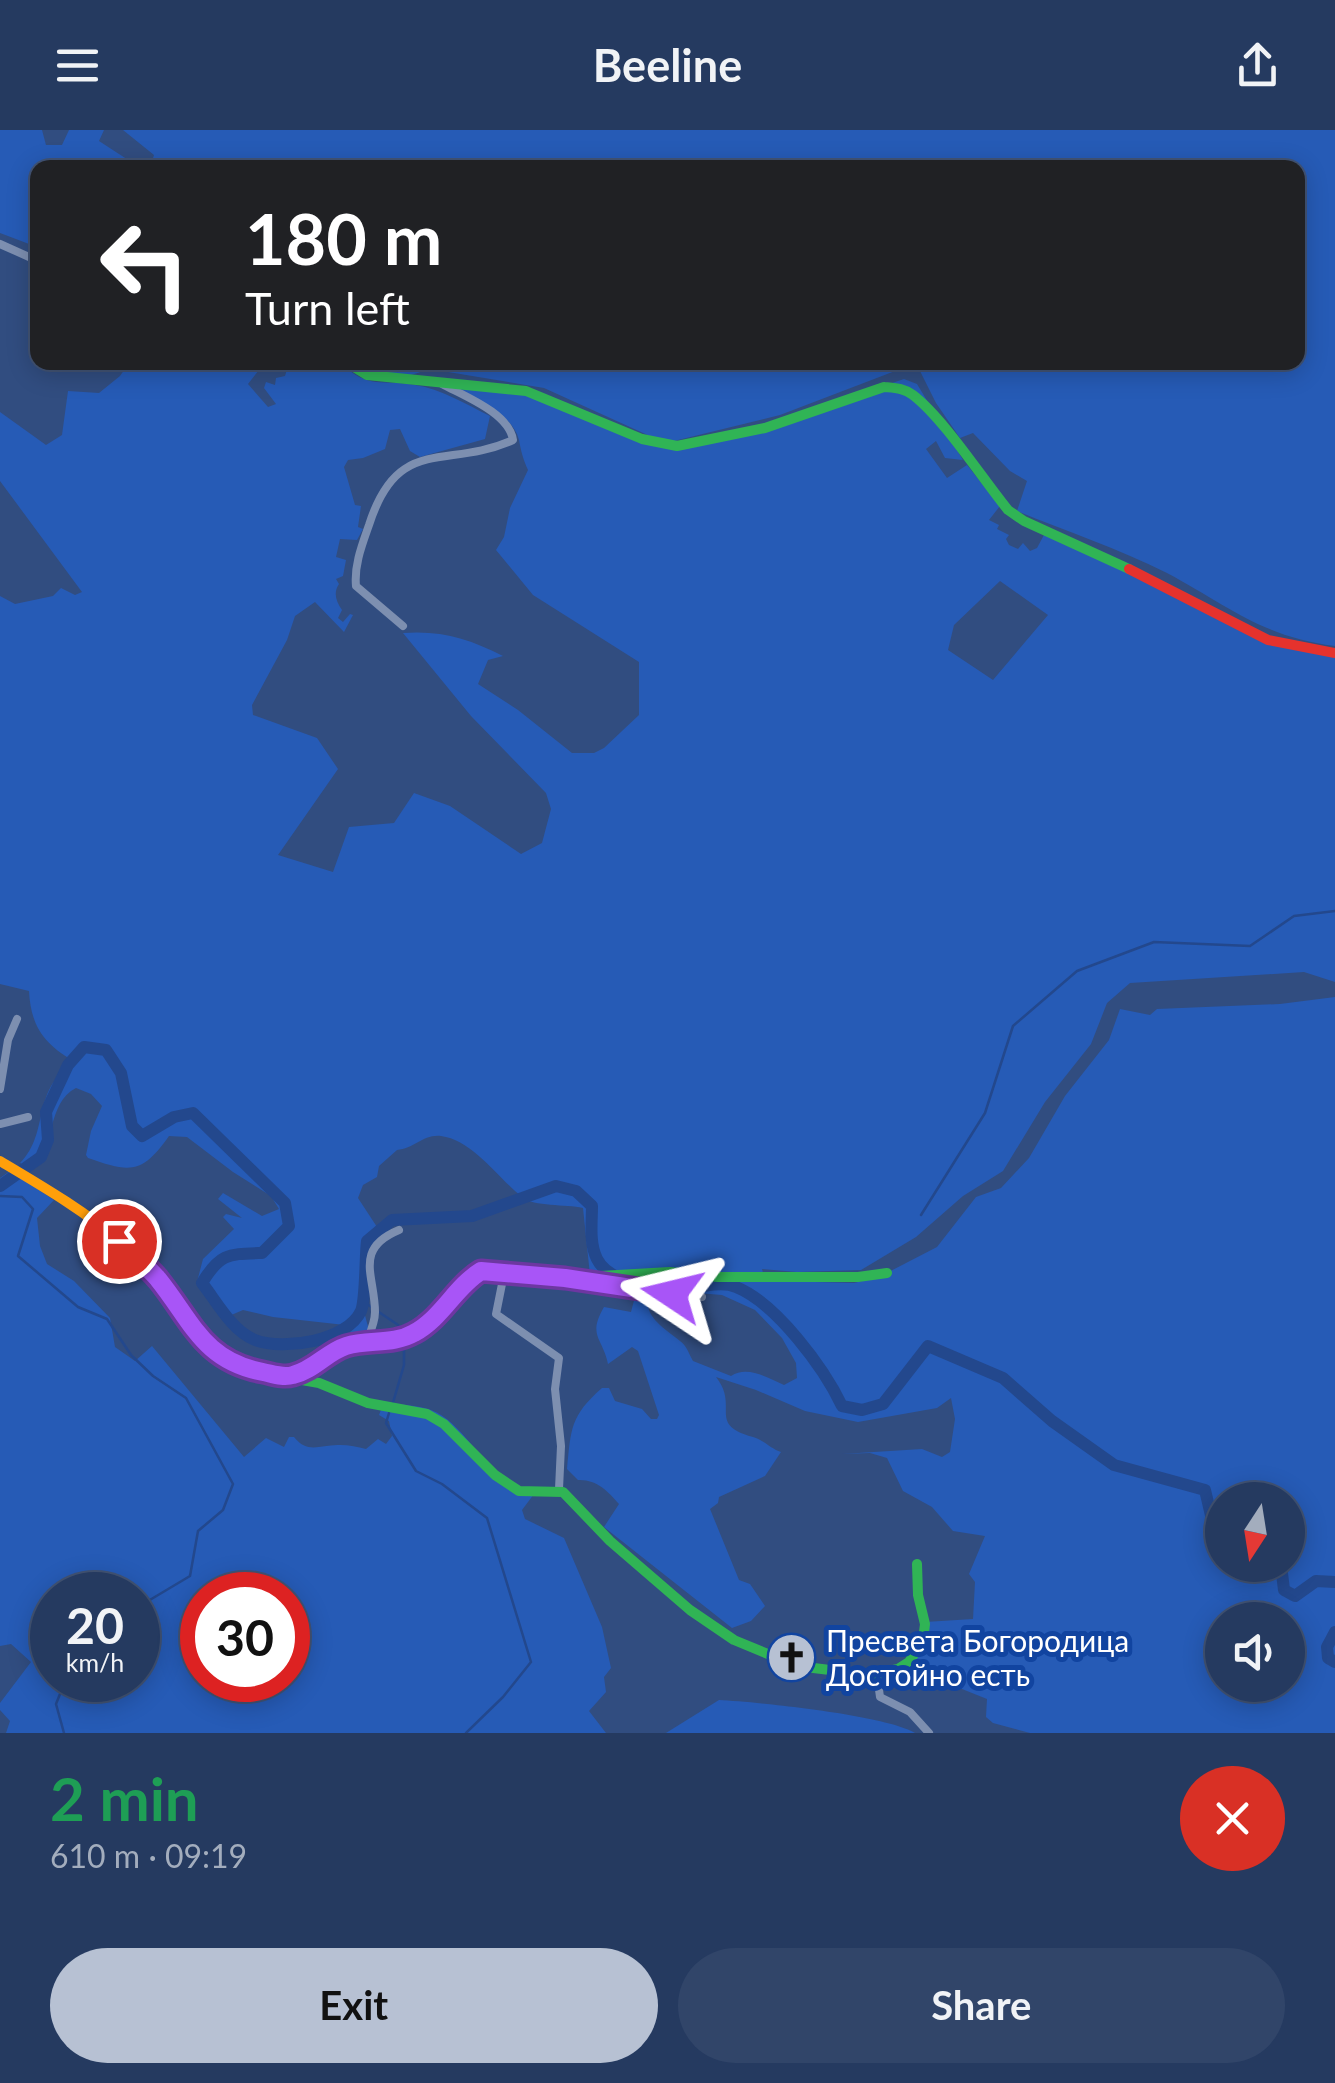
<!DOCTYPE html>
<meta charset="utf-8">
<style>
body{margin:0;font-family:Lato,sans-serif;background:#314569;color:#f1f3f6;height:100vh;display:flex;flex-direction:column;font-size:38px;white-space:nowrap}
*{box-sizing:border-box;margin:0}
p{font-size:32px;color:#a3adbd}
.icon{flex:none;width:55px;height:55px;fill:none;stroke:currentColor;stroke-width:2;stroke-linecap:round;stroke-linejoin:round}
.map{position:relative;height:1603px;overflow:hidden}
.panel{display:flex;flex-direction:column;background:#253a60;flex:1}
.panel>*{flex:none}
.hud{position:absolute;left:30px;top:30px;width:1275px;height:210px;border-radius:20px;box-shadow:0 5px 25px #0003,0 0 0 2px #425475;background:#202124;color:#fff;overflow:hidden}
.needle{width:65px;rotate:192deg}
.tools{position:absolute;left:1205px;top:1352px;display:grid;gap:20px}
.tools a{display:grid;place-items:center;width:100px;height:100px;border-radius:50%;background:#253a60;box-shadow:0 5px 25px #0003,0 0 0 2px #425475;font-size:50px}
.speed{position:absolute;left:30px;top:1442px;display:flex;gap:20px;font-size:50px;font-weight:700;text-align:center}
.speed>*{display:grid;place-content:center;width:130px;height:130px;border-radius:50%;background:#253a60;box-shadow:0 5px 25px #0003,0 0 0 2px #425475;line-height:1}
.speed small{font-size:25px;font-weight:400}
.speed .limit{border:15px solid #d22;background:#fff;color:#111}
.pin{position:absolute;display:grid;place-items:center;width:85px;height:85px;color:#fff;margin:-42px;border:5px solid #fff;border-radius:50%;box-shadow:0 2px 10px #0007}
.me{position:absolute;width:110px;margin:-55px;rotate:280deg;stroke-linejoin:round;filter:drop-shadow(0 0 8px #0008)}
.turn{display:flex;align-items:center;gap:35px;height:210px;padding:0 50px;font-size:45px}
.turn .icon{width:130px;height:130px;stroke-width:2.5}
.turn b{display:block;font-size:70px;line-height:85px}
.round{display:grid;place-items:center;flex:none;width:105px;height:105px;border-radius:52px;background:#314569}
.summary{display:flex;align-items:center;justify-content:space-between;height:170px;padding:0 50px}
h1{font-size:60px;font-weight:700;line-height:75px;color:#1e9e55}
.button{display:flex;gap:20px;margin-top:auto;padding:20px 50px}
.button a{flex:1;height:115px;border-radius:60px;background:#b7c1d3;color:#111;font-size:40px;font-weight:700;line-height:115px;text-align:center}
.button a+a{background:#314569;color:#f1f3f6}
header{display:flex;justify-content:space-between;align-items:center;height:130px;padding:0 50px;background:#253a60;font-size:45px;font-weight:700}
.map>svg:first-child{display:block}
.green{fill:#265bb6;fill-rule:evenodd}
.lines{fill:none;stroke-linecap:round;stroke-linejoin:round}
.stream{stroke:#23488d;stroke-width:2.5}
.river{stroke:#23488d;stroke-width:12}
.street{stroke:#7d8fb0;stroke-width:8}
.fast{stroke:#30b455;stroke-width:10}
.slow{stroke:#ff9f0a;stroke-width:10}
.jam{stroke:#e5322d;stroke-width:10}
.route-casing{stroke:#6d37a1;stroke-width:25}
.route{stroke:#a855f7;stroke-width:18}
.labels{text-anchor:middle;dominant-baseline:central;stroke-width:10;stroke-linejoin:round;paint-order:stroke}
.poi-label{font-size:30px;fill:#fff;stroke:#1144a0;text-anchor:start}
</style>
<header><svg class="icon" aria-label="menu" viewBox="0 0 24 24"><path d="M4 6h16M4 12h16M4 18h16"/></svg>Beeline<svg class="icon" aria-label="share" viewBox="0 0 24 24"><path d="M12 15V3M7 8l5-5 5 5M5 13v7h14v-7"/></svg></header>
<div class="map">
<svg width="1335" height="1603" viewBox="0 0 1335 1603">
<rect width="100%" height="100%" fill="#314d80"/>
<g class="green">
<polygon points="0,0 42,0 46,15 62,15 69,0 104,0 99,11 139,37 38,38 37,117 0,103"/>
<path d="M123 0H1335V516C1262 507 1229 476 1167 443 1119 419 1066 401 1017 381L1027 351 1010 341 973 303 960 308 936 273 916 233 780 285 674 311 652 307 544 258 430 239 408 246 370 243 353 233 1298 232V38H150L154 25Z"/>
<path d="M129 233H255L254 237 259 240 248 254 268 277 276 274 264 258 266 252 275 255 276 248 285 246 289 233H341C368 260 382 249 415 255 442 259 467 275 490 286L485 309 420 327 410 321 400 299 390 300 385 319 363 328 348 330 344 337 355 375 361 376 358 397 363 399 357 410 340 409 336 427 346 430 343 446 336 449 339 454C333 463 336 471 342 480L338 488 343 492 350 484 353 485 344 502 315 472 295 486 287 510 252 575 253 585 317 608 338 639 278 725 333 742 349 697 394 693 414 663 450 676 521 724 542 713 551 679 546 663 471 586 403 503C441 500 470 509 503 526L488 530 478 554 518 580 572 623H594L604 618 639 585V532L533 465 496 420 504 407 510 378 528 340C523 329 521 321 519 310 511 279 468 269 442 258L512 259 657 317 723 310 904 249 917 254 963 330 945 328 936 311 926 319 947 348 967 335 1000 376 989 390 999 395 997 399 1009 405 1006 409 1009 415 1018 419 1023 413 1030 421 1037 418 1044 405 1054 406 1275 513 1335 527V852L1304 842 1130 853 1107 873 1091 914 1045 972 1003 1041 963 1066 916 1107 861 1140 797 1142 762 1139 763 1143 815 1152 854 1153 879 1147 937 1117 976 1067 1001 1058 1029 1028 1065 966 1109 910 1120 879 1150 885 1157 879 1280 874 1335 867V1603H1030L993 1593 986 1587 987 1569 912 1539 910 1534 925 1492 973 1489 975 1452 969 1444 985 1406 953 1401 932 1377 903 1361 887 1328 870 1323 842 1324 922 1319 942 1327 950 1322 955 1289 951 1268 937 1278 858 1292 805 1281 756 1260 716 1247C740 1277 706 1294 753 1307 764 1310 771 1319 781 1322L765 1346 719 1367 718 1373 710 1379 739 1450 750 1454 765 1476 751 1491 732 1498 604 1397 619 1374C608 1361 596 1349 578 1350L567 1339C571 1299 570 1286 602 1258H609L615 1271 642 1279 651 1289H657L659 1285 638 1221 632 1217 608 1234C603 1208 587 1206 604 1177L631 1182 637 1159 647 1158 641 1152 590 1145 583 1078C566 1074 534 1077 522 1067 498 1048 473 1010 441 1006 423 1004 414 1019 397 1020L379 1036 377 1047 363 1055 358 1068 377 1097 366 1112 363 1178 370 1204 349 1202 345 1195 273 1187 243 1180 229 1186 221 1184 197 1152 203 1129 234 1099 223 1087 226 1084 242 1088 218 1069 223 1063 262 1086 279 1079 271 1066 233 1042 187 1007 169 1006C142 1044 131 1043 88 1028L86 1025 91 1001 102 976 91 964 76 958C47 972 55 1019 32 1039L20 1033C51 1003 30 955 77 933 45 915 31 898 29 861L0 854V466L15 474 53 466 61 458 75 465 82 462 0 351V282L46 315 62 305 68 261 99 263 120 246ZM1000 451 1048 485 993 550 948 520 954 495ZM648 1159 722 1165 755 1180 782 1208 796 1233 797 1248 784 1255C767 1248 748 1235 731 1246L693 1231C689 1224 687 1216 680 1211 662 1196 642 1187 648 1159ZM1222 1370H1288V1435H1222ZM1222 1490H1288V1555H1222Z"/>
<path d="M10 1041 54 1070 37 1088 40 1116 47 1134 74 1151 110 1188 115 1217 135 1231 152 1216 244 1327 266 1308 284 1317 289 1307H294C308 1325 321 1314 340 1315 349 1315 358 1317 366 1319L378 1309 386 1314 392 1306 389 1291 379 1285 384 1272C399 1275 417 1275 431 1280 470 1295 486 1354 534 1364L522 1380 525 1389 564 1408 602 1497 611 1538 604 1547 606 1562 589 1581 606 1603H6L10 1591 0 1580V1573L31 1532 11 1514 0 1516V1048ZM52 1465H138V1550H52ZM202 1465H288V1550H202Z"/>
<path d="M719 1570C759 1572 885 1585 915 1603H666Z"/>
</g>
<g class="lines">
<g class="stream">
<polyline points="0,1066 22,1067 33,1079 18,1126 78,1177 107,1189 131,1225 153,1246 186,1268 233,1354 223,1380 198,1401 190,1446 138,1477"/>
<polyline points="921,1085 985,983 1013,896 1077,841 1154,812 1250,816 1294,786 1335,781"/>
<polyline points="361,1170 404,1199 404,1203"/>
<polyline points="392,1276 404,1235 404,1211"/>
<polyline points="389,1283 386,1293 416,1341 442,1354 487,1388 531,1532 503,1567 466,1603"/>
<polyline points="64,1603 56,1574 62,1559 90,1555 94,1550"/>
</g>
<g class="river">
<path d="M0 1056 41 1027 48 1010 46 982 68 935 84 917 106 920 121 943 132 996 142 1006 174 987 193 983 285 1073 289 1096 262 1123C228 1124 220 1123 202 1153 217 1172 232 1201 255 1210 284 1221 347 1211 361 1181 366 1169 365 1125 367 1111L392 1090 472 1086 556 1056 576 1061 592 1076C592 1093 589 1113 597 1129 611 1157 663 1157 690 1157 704 1157 722 1151 736 1157 776 1173 824 1238 842 1276L862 1280 883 1274 928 1216 1003 1248 1052 1291 1114 1335 1205 1360 1213 1394 1222 1409"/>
<polyline points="1281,1435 1284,1460 1295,1466 1316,1451 1335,1452"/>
<polyline points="1335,1502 1327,1517 1328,1528 1335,1532"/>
</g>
<g class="street">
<polyline points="0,114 38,131"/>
<path d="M403 496 356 456C354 435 362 415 369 395 398 304 446 340 513 310 509 283 464 266 442 254"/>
<polyline points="0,959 8,910 17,889"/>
<polyline points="0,994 28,987"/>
<polyline points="504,1144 496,1184 559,1228 555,1259 561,1316 559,1359"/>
<polyline points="585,1150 702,1167"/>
<path d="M366 1213C370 1203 375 1193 375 1182 375 1146 353 1119 399 1100"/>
<polyline points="877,1545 880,1567 910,1582 929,1603"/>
</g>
<g class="fast">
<path d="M346 232 367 245 526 261 642 309 677 316 765 298 884 257C895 258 904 258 913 265 944 289 982 348 1008 380L1024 391 1129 439"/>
<polyline points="268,1244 319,1253 368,1273 427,1284 444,1294 495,1345 519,1361 563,1362 610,1411 690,1480 734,1510 797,1536 871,1545 898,1539 909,1532 923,1510 925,1494 918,1465 917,1434"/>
<polyline points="289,1247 322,1232 342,1217 389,1212 415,1203 432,1191 467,1151 481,1141 565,1148 670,1142 718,1147 858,1147 887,1143"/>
</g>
<path class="slow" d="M0 1031C42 1056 85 1081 122 1113 175 1159 193 1231 268 1244"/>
<polyline class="jam" points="1129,439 1268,510 1335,523"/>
</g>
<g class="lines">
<defs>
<path id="route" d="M119 1111C131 1123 146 1135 158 1149 192 1191 203 1231 263 1242 273 1244 283 1248 293 1245 314 1240 327 1222 346 1216 369 1209 393 1215 414 1203 442 1188 455 1157 481 1141L565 1148 672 1164"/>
</defs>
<use href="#route" class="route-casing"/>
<use href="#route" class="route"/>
</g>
<defs>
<symbol id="church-disc" viewBox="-11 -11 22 22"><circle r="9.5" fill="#b7c1d3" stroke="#1144a0"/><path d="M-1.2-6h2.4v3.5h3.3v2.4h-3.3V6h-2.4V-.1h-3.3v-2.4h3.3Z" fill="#111"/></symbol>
</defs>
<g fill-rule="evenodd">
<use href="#church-disc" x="764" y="1500" width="55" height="55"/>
</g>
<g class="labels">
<g class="poi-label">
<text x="826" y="1510">Пресвета Богородица<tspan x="826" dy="34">Достойно есть</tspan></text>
</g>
</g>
</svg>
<div class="tools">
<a><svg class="needle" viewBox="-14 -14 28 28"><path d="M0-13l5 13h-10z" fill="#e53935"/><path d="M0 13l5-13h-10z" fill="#a3adbd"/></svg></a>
<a><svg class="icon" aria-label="sound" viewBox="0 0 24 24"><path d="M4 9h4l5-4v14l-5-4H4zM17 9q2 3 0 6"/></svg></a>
</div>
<div class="speed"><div>20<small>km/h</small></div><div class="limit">30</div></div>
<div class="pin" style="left:119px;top:1111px;background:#d93025"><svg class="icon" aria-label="arrive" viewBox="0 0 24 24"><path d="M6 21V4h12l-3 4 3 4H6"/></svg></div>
<svg class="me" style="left:672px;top:1164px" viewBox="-20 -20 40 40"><path d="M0-17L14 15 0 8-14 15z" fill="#a855f7" stroke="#fff" stroke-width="4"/></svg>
<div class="hud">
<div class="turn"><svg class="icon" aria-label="left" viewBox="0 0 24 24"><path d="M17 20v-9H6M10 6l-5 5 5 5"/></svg><div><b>180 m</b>Turn left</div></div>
</div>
</div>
<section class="panel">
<div class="summary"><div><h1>2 min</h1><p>610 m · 09:19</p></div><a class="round" style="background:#d93025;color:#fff"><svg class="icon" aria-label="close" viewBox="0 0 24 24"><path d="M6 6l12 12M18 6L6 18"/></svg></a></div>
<div class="button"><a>Exit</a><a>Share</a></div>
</section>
